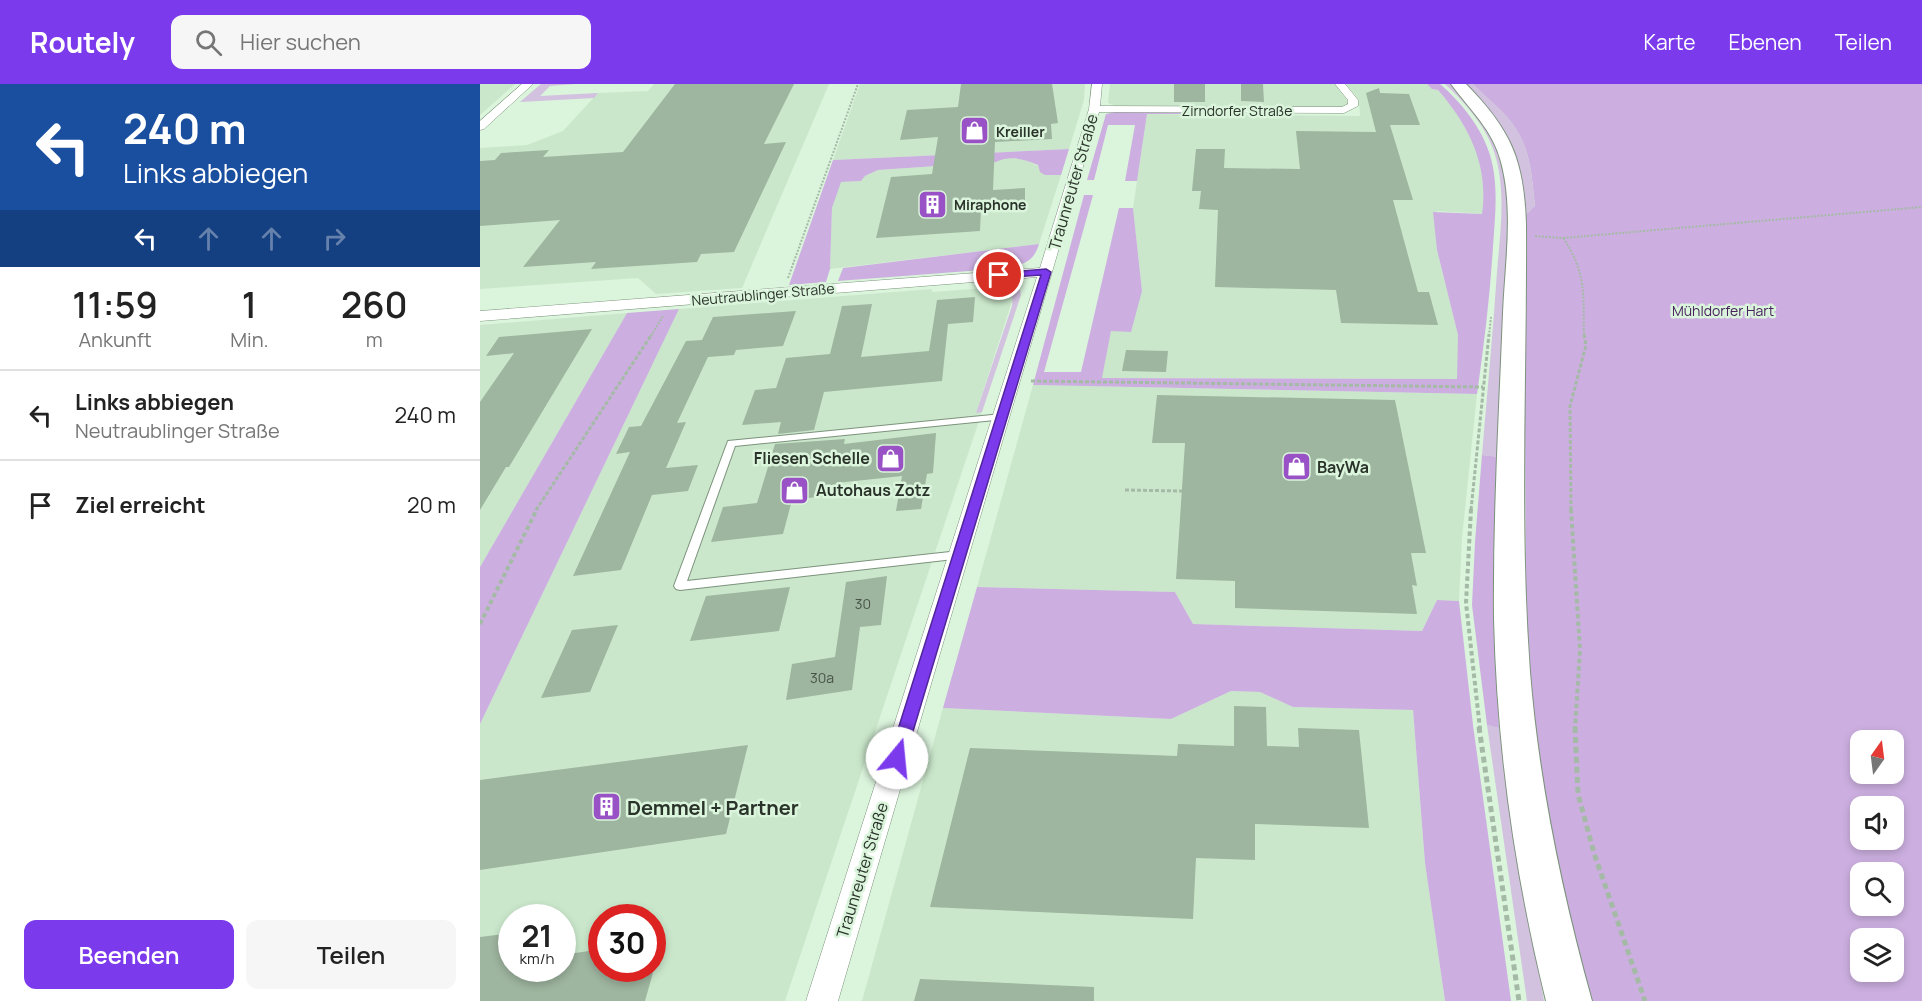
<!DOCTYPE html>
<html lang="de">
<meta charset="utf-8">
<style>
body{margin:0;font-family:Manrope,sans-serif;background:#f6f6f6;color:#222;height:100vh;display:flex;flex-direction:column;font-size:22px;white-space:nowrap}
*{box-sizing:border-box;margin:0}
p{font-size:20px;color:#767676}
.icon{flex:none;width:33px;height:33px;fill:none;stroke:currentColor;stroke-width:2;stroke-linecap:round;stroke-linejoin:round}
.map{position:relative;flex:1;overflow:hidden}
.sheet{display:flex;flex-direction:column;background:#fff;width:480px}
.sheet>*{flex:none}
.top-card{background:#1a4fa0;color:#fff;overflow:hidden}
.needle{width:39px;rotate:14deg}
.controls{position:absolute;left:1370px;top:646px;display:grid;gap:12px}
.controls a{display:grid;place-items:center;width:54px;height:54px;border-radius:12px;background:#fff;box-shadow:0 3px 9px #0003;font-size:30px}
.speed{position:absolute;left:18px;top:820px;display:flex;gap:12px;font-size:30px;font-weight:700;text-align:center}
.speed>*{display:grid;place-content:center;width:78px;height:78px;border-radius:50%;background:#fff;box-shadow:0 3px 9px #0003;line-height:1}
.speed small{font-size:15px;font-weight:400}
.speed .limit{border:9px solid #d22;background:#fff;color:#111}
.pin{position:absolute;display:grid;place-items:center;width:51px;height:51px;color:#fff;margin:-26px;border:3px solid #fff;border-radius:50%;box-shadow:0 2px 6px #0007}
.me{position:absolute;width:66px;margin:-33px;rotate:17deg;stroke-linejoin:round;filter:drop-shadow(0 0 4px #0008)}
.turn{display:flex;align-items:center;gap:21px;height:126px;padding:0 24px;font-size:27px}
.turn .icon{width:78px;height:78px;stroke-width:2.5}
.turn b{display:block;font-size:42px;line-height:51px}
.lanes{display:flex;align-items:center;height:57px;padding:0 24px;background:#0003;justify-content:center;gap:30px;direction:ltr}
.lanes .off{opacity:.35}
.eta{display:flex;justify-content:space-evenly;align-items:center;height:102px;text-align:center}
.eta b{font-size:36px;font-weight:600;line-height:42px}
.button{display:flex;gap:12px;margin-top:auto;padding:12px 24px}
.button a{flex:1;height:69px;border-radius:12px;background:#7c3aed;color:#fff;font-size:24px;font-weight:600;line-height:69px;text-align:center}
.button a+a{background:#f6f6f6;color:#222}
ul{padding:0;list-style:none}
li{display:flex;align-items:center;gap:18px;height:90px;padding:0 24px;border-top:2px solid #e0e0e0}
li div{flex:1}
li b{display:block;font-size:22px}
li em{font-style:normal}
header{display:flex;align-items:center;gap:36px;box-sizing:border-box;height:84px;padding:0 30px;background:#7c3aed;color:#fff}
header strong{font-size:28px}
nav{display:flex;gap:33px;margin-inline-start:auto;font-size:21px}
.search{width:420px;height:54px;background:#f6f6f6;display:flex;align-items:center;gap:15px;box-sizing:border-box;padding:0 21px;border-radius:12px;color:#767676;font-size:22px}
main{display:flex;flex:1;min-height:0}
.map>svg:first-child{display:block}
.built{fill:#cae7cb;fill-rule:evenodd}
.green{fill:#d2c1df}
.forest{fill:#ccafe0;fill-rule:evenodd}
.building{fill:#9eb59f}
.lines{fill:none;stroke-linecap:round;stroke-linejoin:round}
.service-casing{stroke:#7c927c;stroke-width:2}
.minor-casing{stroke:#7c927c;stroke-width:1}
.secondary-casing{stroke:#7c927c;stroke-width:2}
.path-far3{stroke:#a5baa6;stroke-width:2;stroke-dasharray:2 1.5;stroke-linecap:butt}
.path-far2{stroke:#a5baa6;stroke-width:3;stroke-dasharray:4 2;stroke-linecap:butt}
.path-far1{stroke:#a5baa6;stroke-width:4;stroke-dasharray:4.5 3;stroke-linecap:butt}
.path{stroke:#a5baa6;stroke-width:5;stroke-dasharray:6 4;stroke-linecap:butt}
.service{fill:#fff;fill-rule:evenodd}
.minor{fill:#fff;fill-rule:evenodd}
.secondary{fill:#fff;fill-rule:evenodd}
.route{fill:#7c3aed;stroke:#51269a;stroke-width:1.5}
.labels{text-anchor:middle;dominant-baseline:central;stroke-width:5;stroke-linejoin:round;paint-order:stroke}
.far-street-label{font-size:14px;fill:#2a332a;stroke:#dbf4dc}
.far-poi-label{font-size:14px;font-weight:bold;fill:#2a332a;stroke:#dbf4dc;text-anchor:start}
.far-park-label{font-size:14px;fill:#47225d;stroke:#dbf4dc}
.number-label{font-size:14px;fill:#475447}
.street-label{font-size:16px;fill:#2a332a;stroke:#dbf4dc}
.poi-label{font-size:16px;font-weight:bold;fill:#2a332a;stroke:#dbf4dc;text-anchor:start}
.near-poi-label{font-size:20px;font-weight:bold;fill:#2a332a;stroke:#dbf4dc;text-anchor:start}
</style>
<header>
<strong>Routely</strong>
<div class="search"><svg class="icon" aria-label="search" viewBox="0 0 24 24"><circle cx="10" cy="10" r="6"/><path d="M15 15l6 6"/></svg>Hier suchen</div>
<nav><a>Karte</a><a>Ebenen</a><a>Teilen</a></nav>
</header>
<main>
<section class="sheet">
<div class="top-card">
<div class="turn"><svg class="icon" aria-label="left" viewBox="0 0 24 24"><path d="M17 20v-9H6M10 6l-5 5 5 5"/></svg><div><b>240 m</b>Links abbiegen</div></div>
<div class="lanes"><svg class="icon" aria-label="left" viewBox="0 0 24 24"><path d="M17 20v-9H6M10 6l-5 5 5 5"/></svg><svg class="icon off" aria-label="ahead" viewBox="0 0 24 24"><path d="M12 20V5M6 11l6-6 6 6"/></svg><svg class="icon off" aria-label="ahead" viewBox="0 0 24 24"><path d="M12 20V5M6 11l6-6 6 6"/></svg><svg class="icon off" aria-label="right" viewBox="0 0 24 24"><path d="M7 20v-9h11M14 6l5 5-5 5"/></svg></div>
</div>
<div class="eta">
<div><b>11:59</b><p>Ankunft</p></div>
<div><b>1</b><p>Min.</p></div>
<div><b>260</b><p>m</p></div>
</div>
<ul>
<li><svg class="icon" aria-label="left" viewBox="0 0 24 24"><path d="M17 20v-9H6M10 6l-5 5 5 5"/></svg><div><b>Links abbiegen</b><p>Neutraublinger Straße</p></div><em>240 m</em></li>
<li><svg class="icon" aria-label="arrive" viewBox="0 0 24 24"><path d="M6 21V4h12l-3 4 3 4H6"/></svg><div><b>Ziel erreicht</b></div><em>20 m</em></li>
</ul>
<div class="button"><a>Beenden</a><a>Teilen</a></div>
</section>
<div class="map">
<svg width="1442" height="917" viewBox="0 0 1442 917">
<rect width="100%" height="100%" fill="#dbf4dc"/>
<g class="built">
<polygon points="0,0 35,0 0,31"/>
<polygon points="174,0 349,0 262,204 176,210 158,194 0,205 0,64 47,61 83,47 118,9 168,7"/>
<polygon points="380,0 605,0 604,16 589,65 353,76"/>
<polygon points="630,0 855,0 867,16 868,20 861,24 638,23 628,19"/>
<polygon points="866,0 947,0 952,5 958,6 974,25 995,61 1002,84 1005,108 1003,130 957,127 957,166 978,251 978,295 621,294 631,247 662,207 653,124 667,30 880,32 879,16"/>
<polygon points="526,73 546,76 558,82 565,91 581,91 559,160 350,185 352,124 360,98 381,97 385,92 398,86 516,78"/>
<path d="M518 203 526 205 533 214 496 329 502 328 305 917H0V640L199 225 452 205V208ZM32 834H82V885H32ZM122 834H172V885H122Z"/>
<polygon points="147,229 0,483 0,241"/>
<polygon points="553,301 997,310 982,454 979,517 957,516 942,547 713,540 695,508 497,503"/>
<polygon points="751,607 780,608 813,623 933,626 945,779 965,917 382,917 463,624 691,635"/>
</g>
<g class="green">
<polygon points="61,0 95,0 70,2 60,12 118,9 114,14 40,18"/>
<path d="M965 0H972L994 24 1019 63 1027 102 1028 150 1020 373 1002 371C1007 310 1013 249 1017 188 1020 151 1026 111 1016 74 1009 46 986 19 965 0Z"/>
<path d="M984 0H993C1006 14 1026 28 1036 45 1051 68 1052 95 1055 123L1044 133C1041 66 1027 48 984 0Z"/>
<path d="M519 199 534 201 540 206 541 211 502 328 496 329 532 222C534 210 529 206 518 203Z"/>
<polygon points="1007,641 1019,644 1064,917 1047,917"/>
</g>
<g class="forest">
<path d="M947 0H960C981 18 1002 44 1010 71 1019 101 1015 132 1013 163 1010 212 1004 261 997 310L553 301 604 111H613L564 288H601L639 124H653L662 207 651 248 631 247 622 294 977 295 978 251 957 166 953 128 1002 130C1009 81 989 42 958 6L952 5Z"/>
<path d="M993 0H1442V917H1111L1077 778 1054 654 1046 549 1044 133 1055 122C1052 95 1051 68 1036 45 1026 28 1006 14 993 0ZM1380 657H1413V690H1380ZM1380 723H1413V756H1380ZM1380 789H1413V822H1380ZM1380 855H1413V888H1380Z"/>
<polygon points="640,27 715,28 715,30 667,30 657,97 645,97 655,41 628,41 614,96 607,96 626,30"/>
<path d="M589 65 581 91H565L560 88 558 81C543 75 531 71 516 78L398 86 385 92 381 97 361 98 352 124 350 185 346 198 309 201 353 76Z"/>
<path d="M559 160C554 177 545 180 528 184L358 197 363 184Z"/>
<polygon points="199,225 0,640 0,483 147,229"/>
<polygon points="1002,371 1020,373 1014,527 1019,644 1007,641 992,521 995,458"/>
<polygon points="497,503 695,508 713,540 942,547 957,516 979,517 993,641 1031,917 965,917 945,779 933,626 813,623 780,608 751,607 691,635 463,624"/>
</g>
<g class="building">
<polygon points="195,0 314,0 284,60 306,58 254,168 221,170 217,178 111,185 116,178 43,183 80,136 0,142 0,77 15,76 21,69 69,66 63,73 143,68"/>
<polygon points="481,0 572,0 578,39 571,40 572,55 515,58 513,106 545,104 545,121 501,124 500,147 396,154 411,93 452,90 458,53 420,56 427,26 478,23"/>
<rect x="694" y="0" width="31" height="18"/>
<polygon points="761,0 783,0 784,18 761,17"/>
<polygon points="899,4 900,9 929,10 940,41 910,41 933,116 913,116 938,208 949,208 958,241 861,239 856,206 735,203 738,126 719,125 721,107 712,107 716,65 745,65 744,84 820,85 816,47 896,48 886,9"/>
<polygon points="495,213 493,238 468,240 462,297 344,308 334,346 298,350 301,338 262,341 275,306 296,304 306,274 350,270 362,222 392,220 381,273 449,267 457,216"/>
<polygon points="316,227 303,262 256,266 254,271 228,273 197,339 206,338 186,384 218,381 208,407 172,411 141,486 93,492 150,368 136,370 149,343 161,342 206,257 222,256 233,233"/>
<polygon points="112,245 29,383 26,383 0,426 0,318 34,269 6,272 19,253"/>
<polygon points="646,266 688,267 686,288 642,287"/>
<polygon points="677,311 915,316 946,469 931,469 937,502 932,501 937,530 755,524 755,497 696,495 705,359 672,359"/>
<polygon points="456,349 453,389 447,390 441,425 416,427 422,392 356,399 353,411 312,416 303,450 231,458 243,423 277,419 295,360 365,355 364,360"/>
<polygon points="407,492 401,541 380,543 372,606 306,616 312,580 355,573 366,498"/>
<polygon points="310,503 299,547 210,557 226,512"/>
<polygon points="138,541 110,608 61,614 92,546"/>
<polygon points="754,622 786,623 787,662 819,663 818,644 879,646 889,744 775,740 775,776 716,774 713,835 450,823 490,664 697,672 698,660 754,662"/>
<polygon points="268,661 246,750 0,786 0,696"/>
<polygon points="32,849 32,885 82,885 82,871 122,865 122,885 174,885 165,917 0,917 0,853"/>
<polygon points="440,895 614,903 614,917 434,917"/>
</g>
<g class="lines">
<defs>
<polygon id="service" points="522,330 525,331 527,333 525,335 255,362 207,497 479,467 483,468 484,471 483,474 200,506 196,505 194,502 248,357"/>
<g id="minor">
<polygon points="42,0 53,0 4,45 0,46 0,37"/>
<polygon points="612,0 622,0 620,22 862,23 868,20 868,16 855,0 865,0 878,16 878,22 864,29 619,28 358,917 326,917 557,193 0,237 0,227 560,184 609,25"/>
</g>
<path id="secondary" d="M971 0H986C1031 46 1044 76 1046 140 1047 289 1039 439 1050 588 1059 700 1082 809 1112 917H1066C1035 791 1017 665 1014 535 1013 433 1019 330 1023 229 1025 180 1034 126 1021 78 1013 46 990 26 971 0Z"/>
</defs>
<use href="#service" class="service-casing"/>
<use href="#minor" class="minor-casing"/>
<use href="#secondary" class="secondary-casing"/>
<g class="path-far3">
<polyline points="1055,152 1083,154 1442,123"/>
<path d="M1083 154C1107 189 1103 211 1104 252"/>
<polyline points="308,194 378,0"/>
<polyline points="171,252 183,232"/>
<polyline points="1009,252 1011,233"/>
</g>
<g class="path-far2">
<polyline points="551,297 1003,303"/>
<polyline points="645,406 702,407"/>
<polyline points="56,426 172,250"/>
<polyline points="991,426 1009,250"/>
<polyline points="1091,426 1090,322 1106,261 1104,250"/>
</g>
<g class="path-far1">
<polyline points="991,425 986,519 1000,645"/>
<polyline points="1091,425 1100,566 1095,645"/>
<polyline points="0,540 57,425"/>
</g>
<g class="path">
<polyline points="999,643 1039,917"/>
<polyline points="1095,643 1098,710 1114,769 1165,917"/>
</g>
<use href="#service" class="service"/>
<use href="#minor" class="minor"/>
<use href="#secondary" class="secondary"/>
</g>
<polygon class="route" points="566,185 571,188 425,674 423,679 417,682 411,679 409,674 561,191 519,194 514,191 519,189"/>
<defs>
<symbol id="shop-square" viewBox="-11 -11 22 22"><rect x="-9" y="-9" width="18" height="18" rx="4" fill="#9952c5" stroke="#dbf4dc"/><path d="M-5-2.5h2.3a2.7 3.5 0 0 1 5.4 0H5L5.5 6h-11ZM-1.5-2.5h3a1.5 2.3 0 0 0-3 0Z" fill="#fff"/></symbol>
<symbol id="building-square" viewBox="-11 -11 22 22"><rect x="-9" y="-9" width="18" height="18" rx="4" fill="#9952c5" stroke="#dbf4dc"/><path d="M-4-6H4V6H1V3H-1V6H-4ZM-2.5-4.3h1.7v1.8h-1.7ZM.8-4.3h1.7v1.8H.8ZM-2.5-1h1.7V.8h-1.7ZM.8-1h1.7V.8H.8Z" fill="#fff"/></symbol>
</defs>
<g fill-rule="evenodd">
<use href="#shop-square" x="478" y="30" width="33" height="33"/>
<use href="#building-square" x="436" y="104" width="33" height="33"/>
<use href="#shop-square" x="394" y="358" width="33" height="33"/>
<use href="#shop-square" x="800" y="366" width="33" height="33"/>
<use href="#shop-square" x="298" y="390" width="33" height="33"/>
<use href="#building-square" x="110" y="706" width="33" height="33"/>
</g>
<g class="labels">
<g class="far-street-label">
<text x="757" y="26">Zirndorfer Straße</text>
<text transform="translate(283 210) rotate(-5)">Neutraublinger Straße</text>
</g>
<g class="far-poi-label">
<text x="516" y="47">Kreiller</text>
<text x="474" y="120">Miraphone</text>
</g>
<g class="far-park-label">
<text x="1243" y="226">Mühldorfer Hart</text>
</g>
<g class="number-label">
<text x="383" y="519">30</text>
<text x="342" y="593">30a</text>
</g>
<g class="street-label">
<text transform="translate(593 98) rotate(-74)">Traunreuter Straße</text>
<text transform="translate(382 786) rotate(-73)">Traunreuter Straße</text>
</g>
<g class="poi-label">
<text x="390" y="374" text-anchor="end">Fliesen Schelle</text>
<text x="837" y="383">BayWa</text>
<text x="336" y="406">Autohaus Zotz</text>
</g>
<g class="near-poi-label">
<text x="147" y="723">Demmel + Partner</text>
</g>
</g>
</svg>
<div class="controls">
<a><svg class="needle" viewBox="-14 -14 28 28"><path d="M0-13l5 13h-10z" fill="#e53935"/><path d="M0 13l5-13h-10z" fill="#767676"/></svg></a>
<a><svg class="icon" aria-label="sound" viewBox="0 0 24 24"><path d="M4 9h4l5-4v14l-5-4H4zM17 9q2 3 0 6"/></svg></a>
<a><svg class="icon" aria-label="search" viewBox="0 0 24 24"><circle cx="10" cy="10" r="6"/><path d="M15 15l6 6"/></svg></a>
<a><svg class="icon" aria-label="layers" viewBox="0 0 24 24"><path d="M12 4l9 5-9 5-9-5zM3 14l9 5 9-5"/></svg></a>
</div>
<div class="speed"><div>21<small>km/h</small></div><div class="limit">30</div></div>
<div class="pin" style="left:519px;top:191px;background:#d93025"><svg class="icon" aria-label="arrive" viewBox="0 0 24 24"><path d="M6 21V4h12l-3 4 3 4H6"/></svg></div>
<svg class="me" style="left:417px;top:674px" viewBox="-20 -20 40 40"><circle r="19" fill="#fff"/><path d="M0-13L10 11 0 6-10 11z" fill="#7c3aed"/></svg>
</div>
</main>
